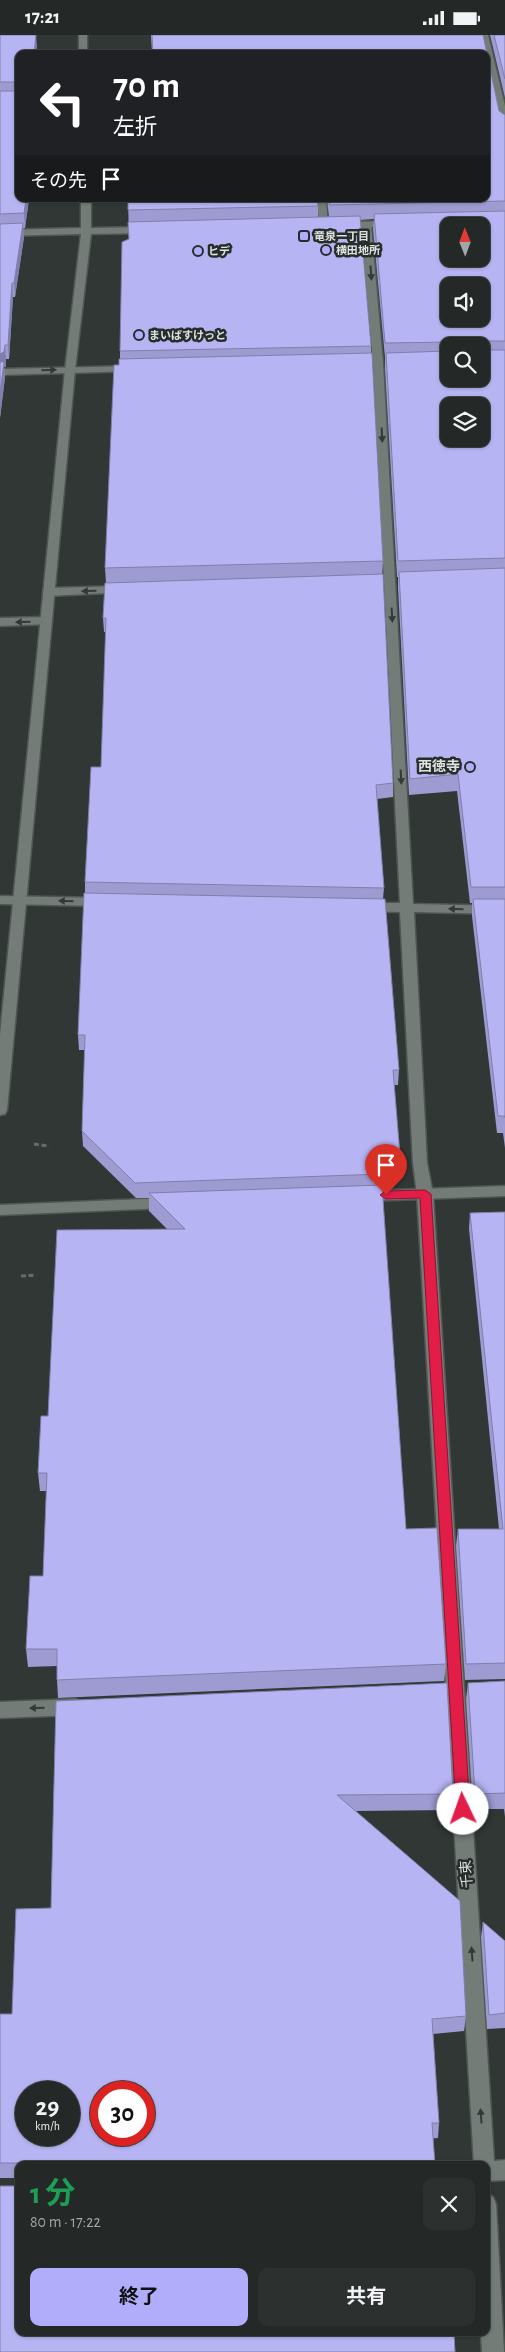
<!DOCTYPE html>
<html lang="ja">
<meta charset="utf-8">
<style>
body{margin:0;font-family:"Alegreya Sans","Noto Sans JP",sans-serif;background:#2c312f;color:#f1f3f6;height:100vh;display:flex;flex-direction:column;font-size:19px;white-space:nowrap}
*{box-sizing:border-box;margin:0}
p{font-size:16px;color:#a3a6a7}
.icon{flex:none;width:28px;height:28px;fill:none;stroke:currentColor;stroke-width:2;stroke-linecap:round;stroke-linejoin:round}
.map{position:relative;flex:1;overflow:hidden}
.panel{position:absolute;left:15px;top:2126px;width:475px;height:175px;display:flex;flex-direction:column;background:#242927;border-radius:10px;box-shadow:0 1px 4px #0004,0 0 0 1px #414544}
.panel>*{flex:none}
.top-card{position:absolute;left:15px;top:15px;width:475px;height:152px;border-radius:10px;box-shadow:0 1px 4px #0004,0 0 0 1px #414544;background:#202124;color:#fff;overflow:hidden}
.needle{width:32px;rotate:359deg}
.buttons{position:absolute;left:440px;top:182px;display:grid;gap:10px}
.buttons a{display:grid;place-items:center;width:50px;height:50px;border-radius:10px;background:#242927;box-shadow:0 1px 4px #0004,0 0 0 1px #414544;font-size:25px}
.speed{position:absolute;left:15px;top:2046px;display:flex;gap:10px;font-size:25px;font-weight:700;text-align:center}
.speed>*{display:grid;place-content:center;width:65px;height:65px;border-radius:50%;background:#242927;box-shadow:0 1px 4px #0004,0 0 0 1px #414544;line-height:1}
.speed small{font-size:12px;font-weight:400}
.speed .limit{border:8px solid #d22;background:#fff;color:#111}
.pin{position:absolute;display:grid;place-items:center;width:42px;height:42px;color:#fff;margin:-51px -21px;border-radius:50% 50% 50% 0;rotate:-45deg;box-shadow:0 0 5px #0007}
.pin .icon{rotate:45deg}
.me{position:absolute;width:55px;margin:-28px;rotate:357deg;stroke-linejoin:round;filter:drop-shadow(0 0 4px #0008)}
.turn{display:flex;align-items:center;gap:18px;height:105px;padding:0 15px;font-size:22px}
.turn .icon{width:65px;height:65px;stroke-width:2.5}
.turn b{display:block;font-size:35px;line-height:42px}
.then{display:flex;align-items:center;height:48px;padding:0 15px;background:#0003;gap:10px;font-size:19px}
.round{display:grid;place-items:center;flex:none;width:52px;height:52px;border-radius:10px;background:#2c312f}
.headline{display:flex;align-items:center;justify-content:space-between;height:85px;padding:0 15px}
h1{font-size:30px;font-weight:700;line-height:38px;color:#1e9e55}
.cta{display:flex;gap:10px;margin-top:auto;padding:10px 15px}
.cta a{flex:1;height:58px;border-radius:10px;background:#b1adfa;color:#111;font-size:20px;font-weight:700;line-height:58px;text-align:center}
.cta a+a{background:#2c312f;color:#f1f3f6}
.status{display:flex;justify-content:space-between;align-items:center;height:35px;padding:0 25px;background:#242927;direction:ltr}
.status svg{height:14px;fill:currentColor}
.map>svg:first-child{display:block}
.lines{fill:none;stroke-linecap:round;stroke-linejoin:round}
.lane-casing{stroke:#4f5653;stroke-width:3}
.street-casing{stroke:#4f5653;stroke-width:3}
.secondary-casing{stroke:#4f5653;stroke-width:3}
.path{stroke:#666c69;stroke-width:3;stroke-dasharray:5 2.5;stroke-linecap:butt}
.lane{fill:#747c78;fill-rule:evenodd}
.street{fill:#747c78;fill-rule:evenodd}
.secondary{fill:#747c78;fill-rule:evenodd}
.wall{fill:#9d9bd1;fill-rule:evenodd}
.shaded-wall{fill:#807eaa}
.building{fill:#b7b4f3;stroke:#807eaa;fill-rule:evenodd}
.oneway{fill:#323936}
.route{fill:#e11d48;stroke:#92132f}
.poi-dot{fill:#b1adfa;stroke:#262d2a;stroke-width:2}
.labels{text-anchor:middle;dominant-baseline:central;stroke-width:5;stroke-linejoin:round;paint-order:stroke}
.far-poi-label{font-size:11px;font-weight:bold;fill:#dee2e0;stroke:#262d2a;text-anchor:start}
.poi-label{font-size:14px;font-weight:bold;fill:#dee2e0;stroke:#262d2a;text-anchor:end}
.street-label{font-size:14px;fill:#dee2e0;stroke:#262d2a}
</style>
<div class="status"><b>17:21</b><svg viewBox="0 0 49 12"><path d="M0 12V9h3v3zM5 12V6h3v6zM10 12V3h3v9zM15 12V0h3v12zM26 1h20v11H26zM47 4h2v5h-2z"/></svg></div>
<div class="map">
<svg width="505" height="2317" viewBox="0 0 505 2317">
<rect width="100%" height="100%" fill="#303734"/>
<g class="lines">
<defs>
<polygon id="lane" points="316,164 326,164 328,192 325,193 320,190"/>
<g id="street">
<polygon points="480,0 488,0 505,71 505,93 500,90 486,29 486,19 484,19"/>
<polygon points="366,187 371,190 383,328 413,869 505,871 505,879 414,877 427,1128 433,1159 494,2126 505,2125 505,2145 486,2146 486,2130 474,2130 417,1159 413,1128 400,877 367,876 360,872 367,868 400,868 373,328 361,190"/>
<polygon points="133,331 138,334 137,336 0,340 0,334"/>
<polygon points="124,551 128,553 130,555 128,557 49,561 43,557 49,553"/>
<polygon points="46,582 52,586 50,589 0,591 0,583"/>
<polygon points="0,861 104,863 111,867 104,871 0,869"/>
<polygon points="76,1664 82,1667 85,1672 82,1677 76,1680 0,1683 0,1667"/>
<polygon points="486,2159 493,2162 496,2169 504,2317 482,2317 481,2298 486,2298"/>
</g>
<g id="secondary">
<rect x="79" y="0" width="8" height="19"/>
<polygon points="81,164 91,164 91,193 148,192 153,195 148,198 91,199 75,335 7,1075 5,1079 0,1080 0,1000 65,335 81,199 0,201 0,195 81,193"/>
<polygon points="393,186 396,187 396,191 341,193 336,190 341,187"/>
<polygon points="505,1151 505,1161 364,1166 359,1165 356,1161 359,1157 364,1156"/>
<polygon points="168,1163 173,1164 176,1168 173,1172 168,1173 0,1180 0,1170"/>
</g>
</defs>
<use href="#lane" class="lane-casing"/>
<use href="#street" class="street-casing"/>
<use href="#secondary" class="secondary-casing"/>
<g class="path">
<polyline points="34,1109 49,1111"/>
<polyline points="21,1241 36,1240"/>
</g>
<use href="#lane" class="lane"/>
<use href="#street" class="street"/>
<use href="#secondary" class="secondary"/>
</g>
<g class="wall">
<polygon points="0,0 37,11 19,19 19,164 29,164 25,193 23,193 24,202 15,262 13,262 9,324 6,324 6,332 4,332 5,342 0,383"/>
<path d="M151 0H483L499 76 505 80V1113L503 1098H497L472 881V868H470L457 756 409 760 398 553V542H397L385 334V323L373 194 374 184 360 185 371 311V318L383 526 382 539 393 748V762L377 764 384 853 383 864 399 1035 398 1050H394L400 1120 399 1135 380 1136V1150L406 1494 446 1629 444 1646 58 1663 57 1645V1631L28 1632 26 1614 43 1541 47 1456H40L38 1438 48 1381 167 1194 149 1176V1163H136L83 1111 82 1096 85 1015H79L78 1000 85 858V847L101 732 106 597H104L103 583 106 548 105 533 120 324V316L129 204 128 164 318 171V182H329L327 164H486V19H152ZM449 311H481L449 344Z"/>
<polygon points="490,0 505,0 505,63"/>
<polygon points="505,1177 505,1644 465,1645 456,1511 458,1494 499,1494 469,1194 470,1178"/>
<polygon points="505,1646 505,1782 504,1774 473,1774 466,1664 468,1648"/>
<polygon points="56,1666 453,1759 452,1775 355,1776 466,1981 464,1996 433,1999 439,2088 438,2103 19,2130 18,2151 18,2143 0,2143 0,1979 12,1979 51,1873"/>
<polygon points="483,1887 505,1906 505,1993 487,1994 481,1902"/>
</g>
<g class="shaded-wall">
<polygon points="36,0 37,11 36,19 34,19"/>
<polygon points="26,164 29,164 25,193 24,178"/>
<polygon points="23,188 24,202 15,262 14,248"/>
<polygon points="12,248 13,262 9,324 8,310"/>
<polygon points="5,310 6,324 6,332 4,332 5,342 0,383 0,319"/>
</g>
<g class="building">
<polygon points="0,0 36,0 34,19 19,19 19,49 18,47 0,47"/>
<polygon points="152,0 483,0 499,76 505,80 505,166 330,170 329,164 486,164 486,19 153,19"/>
<polygon points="494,0 505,0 505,44"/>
<polygon points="0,56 19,56 19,164 26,164 24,178 0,179"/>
<polygon points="128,164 317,164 318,171 128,175"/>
<path d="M505 176V306H482L481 311H451L452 309 450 307 385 308 374 179ZM449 191H481V224H449ZM449 251H481V284H449Z"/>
<polygon points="360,181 371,311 120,316 122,207 129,204 128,187"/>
<polygon points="23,188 14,248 12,248 8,310 5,310 4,317 0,319 0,189"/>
<path d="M481 315H505V523L398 526 386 318 449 316V344H481ZM449 371H481V404H449Z"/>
<polygon points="372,318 383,526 105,533 114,330 119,330 119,324"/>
<polygon points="0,327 4,327 0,358"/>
<polygon points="505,533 505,852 471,852 458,739 410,744 399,537"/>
<polygon points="383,539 393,748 376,750 384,853 85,847 91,732 101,732 106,583 103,583 105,548"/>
<polygon points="84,858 385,864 399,1035 393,1035 400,1120 379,1122 381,1139 135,1148 82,1096 85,1000 78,1000"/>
<polygon points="473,864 505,864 505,1083 505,1081 498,1081"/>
<polygon points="382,1150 406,1494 437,1493 446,1629 57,1645 57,1614 26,1614 30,1541 43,1541 47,1438 38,1438 41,1381 48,1381 57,1195 185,1194 149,1158"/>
<polygon points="505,1177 505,1628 466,1629 458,1494 503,1494 470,1178"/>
<polygon points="505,1646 505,1758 475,1759 468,1648"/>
<path d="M447 1648 453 1759 337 1760 460 1866 466 1981 432 1984 439 2088H432L435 2130H19V2298H454L455 2317H0V2151H18V2128H0V1979H12L16 1874 51 1873 56 1666ZM26 2058H69V2100H26ZM101 2058H144V2100H101Z"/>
<polygon points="483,1887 505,1906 505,1978 489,1980"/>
</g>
<defs><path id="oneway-solid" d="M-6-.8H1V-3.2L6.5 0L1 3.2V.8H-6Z" transform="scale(1.25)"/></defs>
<g class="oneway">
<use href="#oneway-solid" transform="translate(371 238) rotate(86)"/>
<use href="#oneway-solid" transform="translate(49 335) rotate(-1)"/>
<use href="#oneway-solid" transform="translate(382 400) rotate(87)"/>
<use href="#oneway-solid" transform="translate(89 556) rotate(179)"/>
<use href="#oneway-solid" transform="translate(392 580) rotate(87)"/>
<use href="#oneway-solid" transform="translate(23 587) rotate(178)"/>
<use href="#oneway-solid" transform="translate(401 742) rotate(87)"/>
<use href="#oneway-solid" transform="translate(66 866) rotate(-179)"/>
<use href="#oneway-solid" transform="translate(456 874) rotate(-179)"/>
<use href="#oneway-solid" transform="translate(37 1673) rotate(178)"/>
<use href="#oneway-solid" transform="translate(472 1919) rotate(-94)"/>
<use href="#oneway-solid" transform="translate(481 2081) rotate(-94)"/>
</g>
<polygon class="route" points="425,1155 431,1159 470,1774 468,1778 463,1780 458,1778 456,1774 420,1163 386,1164 380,1160 386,1156"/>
<g class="poi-dot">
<rect x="299" y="196" width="10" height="10" rx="2.5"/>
<circle cx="326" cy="215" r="5"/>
<circle cx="198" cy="216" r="5"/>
<circle cx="139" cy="300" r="5"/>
<circle cx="470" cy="732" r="5"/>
</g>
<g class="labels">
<g class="far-poi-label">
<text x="314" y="201">竜泉一丁目</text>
<text x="336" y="215">横田地所</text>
<text x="208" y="216">ヒデ</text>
<text x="149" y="300">まいばすけっと</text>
</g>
<g class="poi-label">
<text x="460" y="732">西徳寺</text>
</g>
<g class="street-label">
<text transform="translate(467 1839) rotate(-94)">千束</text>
</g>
</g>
</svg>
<div class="buttons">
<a><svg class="needle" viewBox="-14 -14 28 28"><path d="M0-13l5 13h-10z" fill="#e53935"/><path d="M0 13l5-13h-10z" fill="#a3a6a7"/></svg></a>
<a><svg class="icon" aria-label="sound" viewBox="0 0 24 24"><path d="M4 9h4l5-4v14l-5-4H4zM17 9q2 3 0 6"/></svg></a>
<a><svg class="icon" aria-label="search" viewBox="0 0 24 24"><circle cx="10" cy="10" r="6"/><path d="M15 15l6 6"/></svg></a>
<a><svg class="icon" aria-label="layers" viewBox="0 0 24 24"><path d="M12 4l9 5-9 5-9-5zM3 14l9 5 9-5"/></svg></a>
</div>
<div class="speed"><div>29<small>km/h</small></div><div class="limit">30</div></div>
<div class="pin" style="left:386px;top:1160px;background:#d93025"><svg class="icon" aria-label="arrive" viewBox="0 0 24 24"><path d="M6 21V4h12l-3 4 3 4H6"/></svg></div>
<svg class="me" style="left:463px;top:1774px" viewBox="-20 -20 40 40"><circle r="19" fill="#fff"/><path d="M0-13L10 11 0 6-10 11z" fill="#e11d48"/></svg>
<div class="top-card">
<div class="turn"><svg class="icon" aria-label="left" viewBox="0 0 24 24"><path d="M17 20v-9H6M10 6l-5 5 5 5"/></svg><div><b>70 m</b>左折</div></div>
<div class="then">その先<svg class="icon" aria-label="arrive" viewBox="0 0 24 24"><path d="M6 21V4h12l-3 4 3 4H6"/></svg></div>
</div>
<section class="panel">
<div class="headline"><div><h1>1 分</h1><p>80 m · 17:22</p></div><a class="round"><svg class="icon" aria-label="close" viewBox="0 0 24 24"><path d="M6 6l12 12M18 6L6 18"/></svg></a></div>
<div class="cta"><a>終了</a><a>共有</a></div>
</section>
</div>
